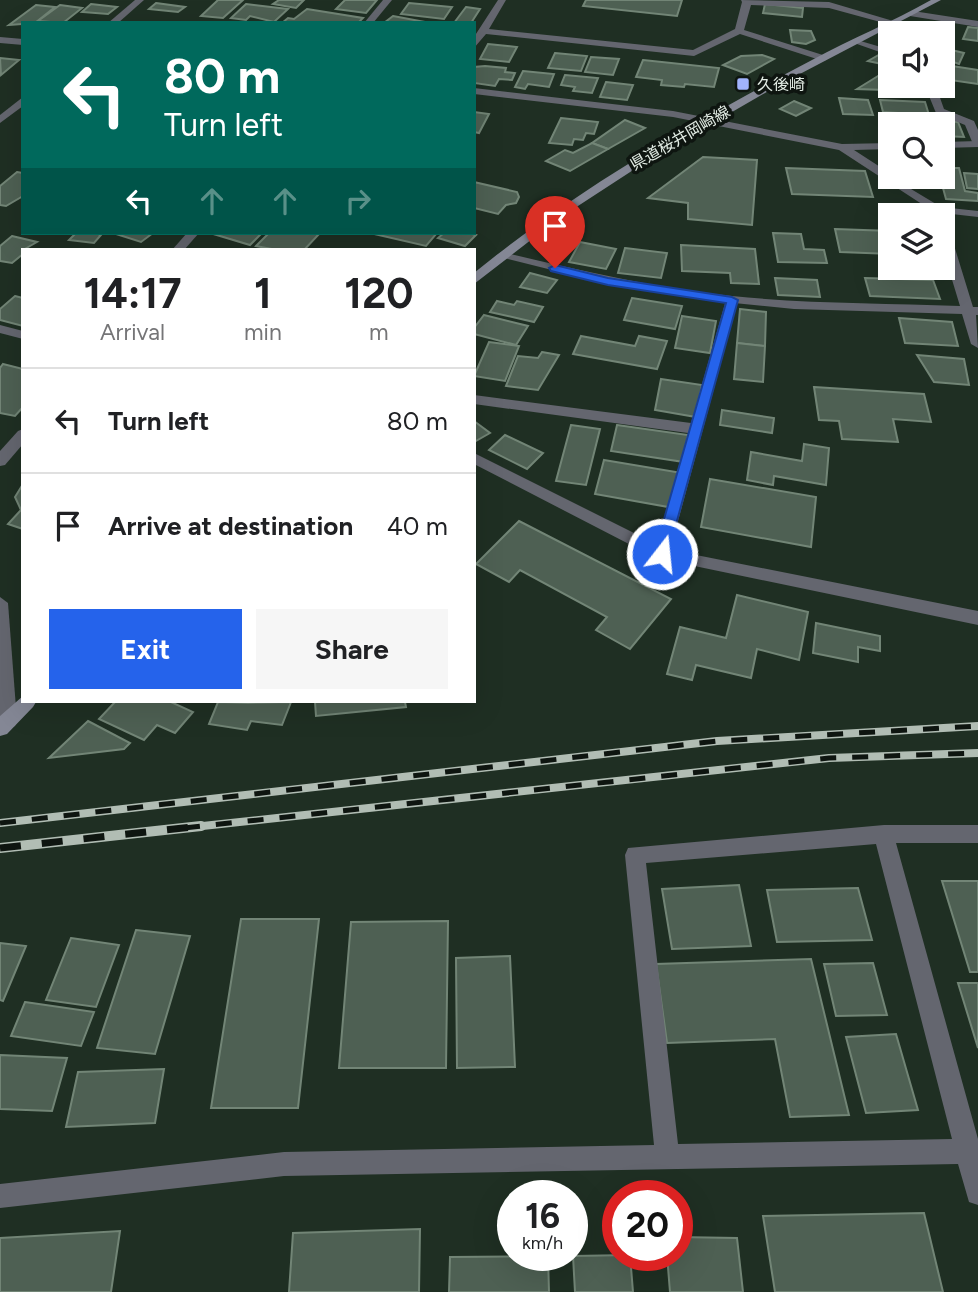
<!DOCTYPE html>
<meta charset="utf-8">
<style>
body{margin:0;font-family:Figtree,"Noto Sans JP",sans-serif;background:#f6f6f6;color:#202124;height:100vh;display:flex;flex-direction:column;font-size:26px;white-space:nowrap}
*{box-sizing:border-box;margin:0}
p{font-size:23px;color:#757577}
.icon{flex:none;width:38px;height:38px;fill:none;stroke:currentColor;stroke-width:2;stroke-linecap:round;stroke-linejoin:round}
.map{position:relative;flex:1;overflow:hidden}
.sheet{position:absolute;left:21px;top:248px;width:455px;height:455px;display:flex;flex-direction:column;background:#fff;border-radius:0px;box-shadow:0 7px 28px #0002}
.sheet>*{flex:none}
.hud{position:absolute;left:21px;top:21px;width:455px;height:214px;border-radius:0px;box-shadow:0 7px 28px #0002;background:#00695c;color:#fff;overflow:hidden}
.fabs{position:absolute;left:878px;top:21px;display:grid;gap:14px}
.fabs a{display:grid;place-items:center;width:77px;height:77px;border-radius:0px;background:#fff;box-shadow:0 7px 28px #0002;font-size:35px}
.speed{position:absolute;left:497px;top:1180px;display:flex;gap:14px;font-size:35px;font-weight:700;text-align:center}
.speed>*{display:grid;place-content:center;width:91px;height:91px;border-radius:50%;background:#fff;box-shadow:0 7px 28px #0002;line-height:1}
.speed small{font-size:18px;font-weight:400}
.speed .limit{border:10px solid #d22;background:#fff;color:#111}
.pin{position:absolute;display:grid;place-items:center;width:60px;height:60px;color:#fff;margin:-72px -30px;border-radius:50% 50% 50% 0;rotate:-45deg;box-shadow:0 0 7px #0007}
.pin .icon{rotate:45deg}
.me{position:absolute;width:77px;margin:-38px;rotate:16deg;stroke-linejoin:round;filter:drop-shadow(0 0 5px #0008)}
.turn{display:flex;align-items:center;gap:24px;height:147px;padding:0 28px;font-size:32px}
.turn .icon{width:91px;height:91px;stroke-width:2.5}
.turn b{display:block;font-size:49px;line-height:60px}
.lanes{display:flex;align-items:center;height:66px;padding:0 28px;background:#0003;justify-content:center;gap:35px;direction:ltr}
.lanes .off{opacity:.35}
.eta{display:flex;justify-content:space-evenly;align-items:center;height:119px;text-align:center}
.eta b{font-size:42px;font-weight:700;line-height:49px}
.button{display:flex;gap:14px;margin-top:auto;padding:14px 28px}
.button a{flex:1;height:80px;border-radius:0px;background:#2563eb;color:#fff;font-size:28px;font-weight:700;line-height:80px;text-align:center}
.button a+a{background:#f6f6f6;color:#202124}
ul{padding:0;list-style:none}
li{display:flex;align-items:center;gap:21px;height:105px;padding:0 28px;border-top:2px solid #e0e0e0}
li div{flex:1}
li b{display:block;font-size:26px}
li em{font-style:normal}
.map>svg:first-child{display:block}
.building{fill:#4e6053;stroke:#728576;stroke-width:2}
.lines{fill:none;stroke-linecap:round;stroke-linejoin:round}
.service{fill:#64666f;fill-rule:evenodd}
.minor{fill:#64666f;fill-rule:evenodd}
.secondary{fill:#848795;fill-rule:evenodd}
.rail-far1-casing{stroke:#b1bdb4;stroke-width:8}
.rail-casing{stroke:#b1bdb4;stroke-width:10}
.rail-far1{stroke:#0e1510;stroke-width:5;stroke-dasharray:16;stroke-linecap:butt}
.rail{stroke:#0e1510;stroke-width:7;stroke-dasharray:21;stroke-linecap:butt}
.route{fill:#2563eb;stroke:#184099;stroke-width:2}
.poi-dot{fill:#a1b3fd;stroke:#0e1510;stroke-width:2.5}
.labels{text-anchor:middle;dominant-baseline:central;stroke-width:7;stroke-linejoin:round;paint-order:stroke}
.far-poi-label{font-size:16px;fill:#e3ede5;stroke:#0e1510;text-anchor:start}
.far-street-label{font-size:16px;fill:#e3ede5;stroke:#0e1510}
</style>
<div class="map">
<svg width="978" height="1292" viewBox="0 0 978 1292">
<rect width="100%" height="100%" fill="#1f2f23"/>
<g class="building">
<polygon points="218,0 243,0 223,18 201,16"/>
<polygon points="279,0 304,0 296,8 273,4"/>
<polygon points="345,0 377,0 366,13 336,9"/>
<polygon points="586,0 682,0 677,16 583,6"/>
<polygon points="156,3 185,7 178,12 149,9"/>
<polygon points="409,3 452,7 444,19 401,14"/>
<polygon points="91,4 117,7 108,14 82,12"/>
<polygon points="246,4 288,9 274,22 250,16 246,20 231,18"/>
<polygon points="765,4 803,8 802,17 763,13"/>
<polygon points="36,5 55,7 35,23 9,25"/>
<polygon points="60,5 82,8 63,23 38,21"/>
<polygon points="466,7 480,9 471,23 454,23"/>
<polygon points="307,9 363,18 358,23 282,23 288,18 294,19"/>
<polygon points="393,16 425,22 384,23"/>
<polygon points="968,27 978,28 978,41 963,39"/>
<polygon points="790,30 811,31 815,40 806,44 792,42"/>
<polygon points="488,44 517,47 509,62 480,59"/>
<polygon points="943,48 964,53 959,64 948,60 947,64 943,63"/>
<polygon points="884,52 889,56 891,66 868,61"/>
<polygon points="555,53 587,56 581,71 548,68"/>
<polygon points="762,55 774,59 747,74 723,65 741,56"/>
<polygon points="591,57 619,59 613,75 585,72"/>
<polygon points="0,58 19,60 1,75"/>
<polygon points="643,60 719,68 714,87 685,84 684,87 661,85 662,80 636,77"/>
<polygon points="485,66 506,68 505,72 515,73 512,80 499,79 495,86 474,83 474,67"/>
<polygon points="952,66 978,70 978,84 950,80"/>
<polygon points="891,68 891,86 914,86 916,91 857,89"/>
<polygon points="523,71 554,74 549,87 528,84 525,89 515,87"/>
<polygon points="565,75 598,78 592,93 573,91 575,87 561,85"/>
<polygon points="606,82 633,85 627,100 600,97"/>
<polygon points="839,98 868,100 873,115 843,114"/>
<polygon points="880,100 925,102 929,115 883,112"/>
<polygon points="794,101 811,108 796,116 780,109"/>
<polygon points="474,112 489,114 479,133 474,132"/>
<polygon points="561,118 598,122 594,134 586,133 583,140 574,139 572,145 549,143"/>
<polygon points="625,120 645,128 608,149 592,143"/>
<polygon points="921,120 958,122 964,137 943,136 943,124 923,124"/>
<polygon points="592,143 608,149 570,171 546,161 565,150 573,153"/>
<polygon points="703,157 757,160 752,225 688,219 688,203 648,198"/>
<polygon points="786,168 865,171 873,197 792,194"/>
<polygon points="943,168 959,168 965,191 978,193 978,201 946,199 940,177 943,177"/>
<polygon points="17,172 23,173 23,196 6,206 0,205 0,186"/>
<polygon points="964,173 978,174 978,189 967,188"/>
<polygon points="474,182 517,192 519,197 516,203 506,205 498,214 474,208"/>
<polygon points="835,229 891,231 891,254 840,252"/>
<polygon points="76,233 95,233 101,235 94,243 69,240"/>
<polygon points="113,233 153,233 141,242"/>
<polygon points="210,233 262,233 250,245"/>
<polygon points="269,233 320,233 304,250 277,250 256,246"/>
<polygon points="370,233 437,233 426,246"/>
<polygon points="444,233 468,233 476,235 465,246 438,238"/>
<polygon points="773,233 801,234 804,249 824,250 827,263 778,262"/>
<polygon points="12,236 37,242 23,250 23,254 12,263 0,261 0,246"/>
<polygon points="580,242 616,249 606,269 569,262"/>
<polygon points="681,245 755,249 759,284 731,283 730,273 682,271"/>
<polygon points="625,248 667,253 661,278 618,273"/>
<polygon points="530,273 557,280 547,293 520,287"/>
<polygon points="775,278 817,280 820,297 778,295"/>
<polygon points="865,278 933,280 940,299 870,296"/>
<polygon points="15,296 23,298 23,326 0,320 0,309"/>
<polygon points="632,298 682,306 675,329 624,320"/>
<polygon points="497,301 514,305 517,301 543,307 534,322 490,312"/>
<polygon points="740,309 766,312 765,346 737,343"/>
<polygon points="484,315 528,326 516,345 474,334 474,328"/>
<polygon points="682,316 716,321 710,353 675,348"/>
<polygon points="899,318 952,322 958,346 905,343"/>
<polygon points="581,336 635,346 639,336 667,341 657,369 573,354"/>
<polygon points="489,342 519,346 505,381 474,376"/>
<polygon points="737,343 765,346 763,382 734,379"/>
<polygon points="542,352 559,355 538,390 506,386 518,356 538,358"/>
<polygon points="917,355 964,359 969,385 934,382"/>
<polygon points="3,364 23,369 23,407 15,416 0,413 0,368"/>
<polygon points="661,379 702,385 696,417 655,410"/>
<polygon points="814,387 924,394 931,422 893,419 898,442 842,439 839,421 819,420"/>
<polygon points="722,410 774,418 772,433 720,425"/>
<polygon points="474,421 490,433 474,442"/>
<polygon points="571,425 600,429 586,485 556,481"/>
<polygon points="617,425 688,435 684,462 611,451"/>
<polygon points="505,435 543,453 527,469 489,450"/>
<polygon points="804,444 829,448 826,485 774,476 773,485 747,480 751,452 802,461"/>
<polygon points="604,460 682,473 674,508 595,494"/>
<polygon points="710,479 816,497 811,547 701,527"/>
<polygon points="23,484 23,529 8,524 21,510 15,497"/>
<polygon points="519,521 671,599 630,649 596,630 607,617 520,570 509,582 476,564"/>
<polygon points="737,595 808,612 799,660 757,649 751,678 696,665 692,680 667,674 680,627 726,638"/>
<polygon points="816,623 880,636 880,651 858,647 858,662 813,653"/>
<polygon points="115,702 171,702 193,712 175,733 157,725 144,740 99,719"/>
<polygon points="218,702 248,703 291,702 282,725 251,721 247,730 209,724"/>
<polygon points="315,702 405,702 406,707 316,716"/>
<polygon points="88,721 130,743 124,749 49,758"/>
<polygon points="942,881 978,881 978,972 970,972"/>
<polygon points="739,885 751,946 672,949 662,889"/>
<polygon points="858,888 872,940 777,942 767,890"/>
<polygon points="241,919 319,919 298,1108 211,1108"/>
<polygon points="448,921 446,1068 339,1068 351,922"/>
<polygon points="136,930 190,936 155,1054 97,1048"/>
<polygon points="71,938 119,945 96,1007 46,1000"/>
<polygon points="0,943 26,946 3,1001 0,1000"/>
<polygon points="510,956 515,1067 457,1068 456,958"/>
<polygon points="811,959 849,1115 790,1117 775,1039 667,1043 656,964"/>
<polygon points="873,963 887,1015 836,1016 824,964"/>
<polygon points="958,983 978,983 978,1048"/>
<polygon points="25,1002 94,1012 81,1046 11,1036"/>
<polygon points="896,1034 918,1110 866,1113 846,1037"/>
<polygon points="0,1055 67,1058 52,1111 0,1109"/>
<polygon points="164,1069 155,1123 66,1127 78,1072"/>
<polygon points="924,1213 943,1292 775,1292 763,1216"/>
<polygon points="420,1229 419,1292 289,1292 293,1233"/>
<polygon points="120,1231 111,1292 0,1292 0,1238"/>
<polygon points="677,1237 737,1238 743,1292 670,1292 667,1255 677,1255"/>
<polygon points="630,1255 633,1292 575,1292 573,1256"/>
<polygon points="548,1256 549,1292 449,1292 450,1257"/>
</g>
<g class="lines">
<g class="service">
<polygon points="857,40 891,50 891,56 857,44"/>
<polygon points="919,86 930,86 939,95 944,109 974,121 978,130 978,147 973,144 965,125 936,113 929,96"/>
<polygon points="732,296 738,300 668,558 662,560 654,554 688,433 474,404 474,395 691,423 726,300"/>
<polygon points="0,325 23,331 23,339 0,333"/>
</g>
<g class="minor">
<polygon points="135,0 144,0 118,23 108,23"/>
<polygon points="383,0 392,0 373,23 364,23"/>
<polygon points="498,0 506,0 489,29 693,50 735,29 742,2 741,0 829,2 900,23 895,26 829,8 751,5 744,30 826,56 826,60 823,61 740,34 694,56 486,34 474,48 474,37"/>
<polygon points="913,11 978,21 978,27 910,16"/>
<polygon points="0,37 23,39 23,45 0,43"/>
<polygon points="474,88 673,111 842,144 891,143 891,149 854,150 891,174 891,177 941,207 978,211 978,217 934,212 839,150 673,117 474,94"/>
<polygon points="23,97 23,106 0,123 0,115"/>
<polygon points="978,141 978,147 943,148 943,142"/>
<path d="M943 226 949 229 973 307H978V315H976L978 348 971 344 962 314 794 309 704 300 588 279 496 256 502 252C578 270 654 288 732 296 808 304 884 303 960 306L943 250Z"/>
<polygon points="187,233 199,233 184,250 172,250"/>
<polygon points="23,429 23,444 5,465 0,466 0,451 18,431"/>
<polygon points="474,453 666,549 978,611 978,625 656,558 474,464"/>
<polygon points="0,597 8,603 17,721 15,726 8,729 0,724"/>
<path d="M884 825H978V843H896L978 1139V1205L969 1202 958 1164 284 1176 0 1208V1184L284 1152 654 1145 625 855 628 848ZM876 844 952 1139 678 1144 646 863Z"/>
</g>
<g class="secondary">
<path d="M931 0H941L777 86 644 163 558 219 474 284V273C578 188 693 123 812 60 851 39 892 22 931 0Z"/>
<polygon points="23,696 23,702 36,702 33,707 7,734 0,736 0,716"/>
</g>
<defs>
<g id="rail-far1">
<polyline points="0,823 717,741 978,726"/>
<polyline points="184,828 829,758 978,753"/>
</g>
<polyline id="rail" points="0,848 201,826"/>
</defs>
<use href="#rail-far1" class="rail-far1-casing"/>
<use href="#rail" class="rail-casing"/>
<use href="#rail-far1" class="rail-far1"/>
<use href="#rail" class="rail"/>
</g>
<polygon class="route" points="555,265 608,278 732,297 738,300 667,557 662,559 654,554 726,303 608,285 551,271 549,268"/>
<rect class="poi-dot" x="736" y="77" width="14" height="14" rx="3.5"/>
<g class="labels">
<g class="far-poi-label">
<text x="757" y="84">久後崎</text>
</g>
<g class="far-street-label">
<text transform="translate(680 138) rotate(-30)">県道桜井岡崎線</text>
</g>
</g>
</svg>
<div class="fabs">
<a><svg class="icon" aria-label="sound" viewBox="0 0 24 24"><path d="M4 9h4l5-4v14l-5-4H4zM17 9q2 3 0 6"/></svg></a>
<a><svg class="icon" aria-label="search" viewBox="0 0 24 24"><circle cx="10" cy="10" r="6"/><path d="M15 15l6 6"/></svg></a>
<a><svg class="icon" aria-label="layers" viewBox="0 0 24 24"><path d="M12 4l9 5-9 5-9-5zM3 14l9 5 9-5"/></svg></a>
</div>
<div class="speed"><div>16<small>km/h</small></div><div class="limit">20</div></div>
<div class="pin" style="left:555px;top:268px;background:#d93025"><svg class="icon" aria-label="arrive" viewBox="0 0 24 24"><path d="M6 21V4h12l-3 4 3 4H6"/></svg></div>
<svg class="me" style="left:662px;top:554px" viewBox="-20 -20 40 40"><circle r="17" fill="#2563eb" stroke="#fff" stroke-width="3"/><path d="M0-11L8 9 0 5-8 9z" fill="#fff"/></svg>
<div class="hud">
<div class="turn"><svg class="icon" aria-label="left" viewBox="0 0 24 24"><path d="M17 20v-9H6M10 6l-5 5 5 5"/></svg><div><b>80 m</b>Turn left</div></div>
<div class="lanes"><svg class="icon" aria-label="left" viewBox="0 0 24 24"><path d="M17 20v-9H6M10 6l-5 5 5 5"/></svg><svg class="icon off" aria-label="ahead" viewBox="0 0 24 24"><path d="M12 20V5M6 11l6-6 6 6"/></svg><svg class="icon off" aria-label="ahead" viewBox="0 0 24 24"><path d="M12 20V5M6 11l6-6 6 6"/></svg><svg class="icon off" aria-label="right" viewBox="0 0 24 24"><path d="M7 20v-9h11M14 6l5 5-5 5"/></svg></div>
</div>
<section class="sheet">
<div class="eta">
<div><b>14:17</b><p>Arrival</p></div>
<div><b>1</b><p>min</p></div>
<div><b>120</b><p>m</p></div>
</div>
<ul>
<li><svg class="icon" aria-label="left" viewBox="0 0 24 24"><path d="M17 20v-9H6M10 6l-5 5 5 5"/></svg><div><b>Turn left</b></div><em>80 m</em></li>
<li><svg class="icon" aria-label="arrive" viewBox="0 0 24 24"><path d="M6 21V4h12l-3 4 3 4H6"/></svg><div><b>Arrive at destination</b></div><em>40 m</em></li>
</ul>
<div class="button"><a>Exit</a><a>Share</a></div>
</section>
</div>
